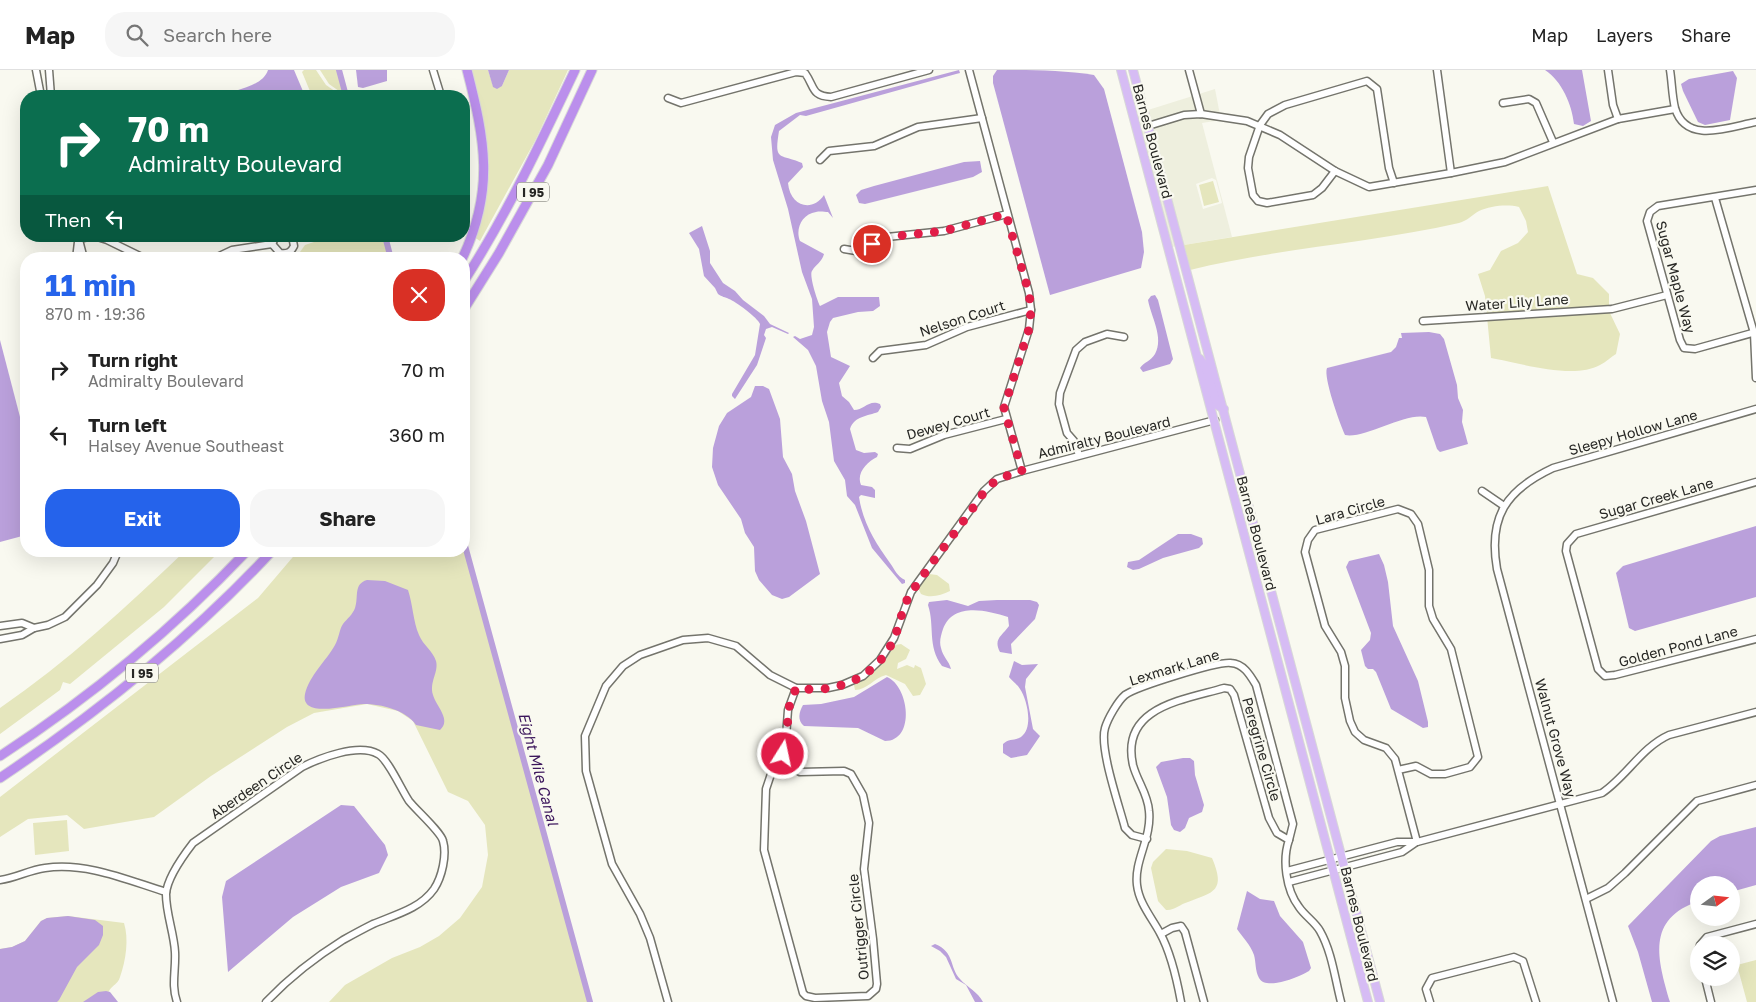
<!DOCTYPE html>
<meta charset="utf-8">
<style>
body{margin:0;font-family:"Golos Text",sans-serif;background:#f6f6f6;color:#222;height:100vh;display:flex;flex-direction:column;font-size:19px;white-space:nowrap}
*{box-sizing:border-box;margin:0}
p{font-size:16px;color:#767676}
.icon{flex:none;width:28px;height:28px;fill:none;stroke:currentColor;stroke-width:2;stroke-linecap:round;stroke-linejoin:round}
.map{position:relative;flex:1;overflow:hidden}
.panel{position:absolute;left:20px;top:182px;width:450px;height:305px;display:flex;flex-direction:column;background:#fff;border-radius:20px;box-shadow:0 5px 20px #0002}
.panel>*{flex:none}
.top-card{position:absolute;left:20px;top:20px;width:450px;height:152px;border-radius:20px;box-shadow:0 5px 20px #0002;background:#0b6e4f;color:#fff;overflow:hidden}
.needle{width:32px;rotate:75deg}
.buttons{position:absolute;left:1690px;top:806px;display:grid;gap:10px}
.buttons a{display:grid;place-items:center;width:50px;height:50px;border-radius:50%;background:#fff;box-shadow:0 5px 20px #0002;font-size:25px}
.pin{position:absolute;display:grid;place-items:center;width:42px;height:42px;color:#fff;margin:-21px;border:2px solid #fff;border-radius:50%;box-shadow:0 1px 5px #0007}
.me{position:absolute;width:55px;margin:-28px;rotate:10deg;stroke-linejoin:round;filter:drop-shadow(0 0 4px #0008)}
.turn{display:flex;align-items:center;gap:18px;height:105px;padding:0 25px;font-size:22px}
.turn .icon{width:65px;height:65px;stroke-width:2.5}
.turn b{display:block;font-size:35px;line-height:42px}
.then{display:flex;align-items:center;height:48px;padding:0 25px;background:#0003;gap:10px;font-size:19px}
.round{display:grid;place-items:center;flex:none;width:52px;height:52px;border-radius:20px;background:#f6f6f6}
.head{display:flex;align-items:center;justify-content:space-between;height:85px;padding:0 25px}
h1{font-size:30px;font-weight:700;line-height:38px;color:#2563eb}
.button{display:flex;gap:10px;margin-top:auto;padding:10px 25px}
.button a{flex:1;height:58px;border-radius:20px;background:#2563eb;color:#fff;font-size:20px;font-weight:700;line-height:58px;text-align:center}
.button a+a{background:#f6f6f6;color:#222}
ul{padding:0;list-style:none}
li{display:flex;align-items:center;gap:15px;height:65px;padding:0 25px}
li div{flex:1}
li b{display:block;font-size:19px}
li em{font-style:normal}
header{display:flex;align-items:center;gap:30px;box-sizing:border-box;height:70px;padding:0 25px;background:#fff;border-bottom:1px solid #e0e0e0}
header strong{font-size:24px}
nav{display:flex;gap:28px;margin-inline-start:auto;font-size:18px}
.search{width:350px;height:45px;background:#f6f6f6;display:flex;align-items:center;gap:12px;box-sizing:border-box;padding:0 18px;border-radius:20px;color:#767676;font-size:19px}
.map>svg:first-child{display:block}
.built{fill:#eeefde;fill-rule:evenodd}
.green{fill:#e5e6bd}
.water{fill:#baa0db}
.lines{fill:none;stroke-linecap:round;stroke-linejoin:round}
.canal{stroke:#baa0db;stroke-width:6}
.minor-casing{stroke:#74746c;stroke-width:9}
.major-casing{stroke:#d8d8d8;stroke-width:10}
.highway-casing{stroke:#d8d8d8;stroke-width:11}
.minor{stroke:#fff;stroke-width:6}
.major{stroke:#d6bcf4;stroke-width:8}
.highway{stroke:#bb8fec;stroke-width:9}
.route{stroke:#e11d48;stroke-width:9;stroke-dasharray:0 16.2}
.labels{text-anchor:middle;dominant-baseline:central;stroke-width:4.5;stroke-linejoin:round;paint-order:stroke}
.shield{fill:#f9f9f0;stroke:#666661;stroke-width:1}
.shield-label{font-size:12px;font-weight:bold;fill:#272724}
.street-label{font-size:14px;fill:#272724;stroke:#f9f9f0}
.water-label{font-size:15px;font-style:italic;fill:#3c165c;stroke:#f9f9f0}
</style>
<header>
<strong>Map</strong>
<div class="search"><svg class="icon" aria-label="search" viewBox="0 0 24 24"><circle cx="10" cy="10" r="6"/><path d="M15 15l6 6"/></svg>Search here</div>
<nav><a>Map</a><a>Layers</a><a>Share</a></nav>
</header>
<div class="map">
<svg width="1756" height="932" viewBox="0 0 1756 932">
<rect width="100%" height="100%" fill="#f9f9f0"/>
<g class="built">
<path d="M1215 19 1221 50 1202 53 1232 167 1184 175 1148 40ZM1212 108 1216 110 1222 133 1203 139 1196 114Z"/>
<polygon points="1141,43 1177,176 1172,177 1137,44"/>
</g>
<g class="green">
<polygon points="304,0 316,0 326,15 342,26 312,26 302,2"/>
<polygon points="320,0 340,0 346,26 329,14"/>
<polygon points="470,0 488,0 493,16 502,16 509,0 568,0 536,69 480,171 474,167 484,129"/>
<polygon points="1213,111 1219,132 1204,136 1199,115"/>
<path d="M1548 116 1577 204 1593 208 1609 224V241L1620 264 1616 284C1611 287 1606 292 1600 295 1573 310 1520 293 1491 288L1485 226 1478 204 1490 200 1501 181 1518 173 1528 162 1526 151 1519 137C1507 134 1490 136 1479 141 1472 145 1467 151 1459 153 1371 173 1279 178 1190 200L1184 175Z"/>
<polygon points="332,166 382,166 388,186 386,189 303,189 300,182 305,175"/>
<polygon points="464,473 589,932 329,932 345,915 392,888 420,877 439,866 460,848 482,817 488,785 485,755 468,731 448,722 413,651 398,641 367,634 314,643 287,657 211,706 154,747 84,759 67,745 28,749 0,767 0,727 258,528 298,481 464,481"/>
<path d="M185 481H220L164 537 70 614 63 612 60 620 0 664V638C67 592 126 537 185 481Z"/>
<path d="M929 504 937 505 949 514 950 521C941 525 931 529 921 524L918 518Z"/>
<path d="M901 574 910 580 906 589 898 593 897 599 907 595 914 598 915 595 921 598 926 614 920 625 913 626 905 614 886 605C874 608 867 620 855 620L854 615C872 604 884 593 895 575Z"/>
<polygon points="67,750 69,781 35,785 33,753"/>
<path d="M1166 779 1187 781 1212 788C1226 821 1214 822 1188 832 1180 834 1174 841 1166 840L1158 831 1151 798 1153 792Z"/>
<path d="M68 846 124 853C129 869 126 890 120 907 117 917 109 914 106 930L108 932H0V879L12 877 25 871 41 851 47 848Z"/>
<polygon points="1756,890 1756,932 1747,932 1737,895"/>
</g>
<g class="water">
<path d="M268 0H294L305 26H217C232 21 263 17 268 0Z"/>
<polygon points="356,0 387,0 387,11 363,18 358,17"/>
<polygon points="488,0 509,0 502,16 497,19 493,17"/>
<path d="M959 0 960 3 956 4 806 46 800 45 779 61C774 92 779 83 802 93L803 97 788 113C790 136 812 143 824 125L833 148 828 142C825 142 820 141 816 142 802 144 795 159 800 171L824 184C822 192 816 194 812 201 809 205 817 230 820 236L838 227H879L880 236 873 241 858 242 833 248 830 252 827 262 831 287 850 296 839 313 842 326 849 332 854 340C864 340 869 329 880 334L881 337 878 342C868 346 854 346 850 359L856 380 864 383 875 382 878 384 877 387C867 392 856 403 861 415L872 417 875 420V428L861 425 859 427C863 453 875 472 890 493 895 500 897 506 905 510V513L902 514 872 478 855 435 847 426 845 410 834 391 829 352 822 331 816 296 808 280 793 267 795 266 800 269 812 265 814 257 812 229 802 202 788 139 773 90 771 67 775 55 796 43Z"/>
<path d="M997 0C1030 0 1062 0 1094 5L1104 19 1142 162 1144 182 1141 198 1050 225 993 13V6Z"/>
<path d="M1545 0H1582L1591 51 1583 56 1574 54C1572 35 1562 11 1545 0Z"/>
<polygon points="1733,1 1737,8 1730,50 1705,55 1698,52 1683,21 1681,14 1689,9"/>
<polygon points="980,91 982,102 973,107 865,134 859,133 856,125 861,120 874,116 964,92"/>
<path d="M702 156 710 181V193L723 213 735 221 743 230 764 246 770 254 789 263 788 264 772 257 766 259 764 265 766 268 757 295 735 329 732 326V324L755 285 760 254C758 248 735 231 729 229 725 227 722 227 718 224L715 218 704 206 699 179 689 163Z"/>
<path d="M1155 225 1158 230 1173 289 1170 294 1143 302 1140 298C1144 292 1151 291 1155 284 1164 267 1151 247 1148 230L1151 226Z"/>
<path d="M1429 262 1440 264 1444 269 1457 315 1458 328 1463 340 1462 352 1468 374 1440 382 1437 379 1426 347C1405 342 1365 369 1345 365 1340 354 1323 307 1327 298L1391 282 1396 277 1399 268H1402L1401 263Z"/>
<polygon points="0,270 26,370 26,465 0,472"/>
<polygon points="755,316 763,316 769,319 780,349 783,387 792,404 795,421 806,451 820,504 789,527 782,529 772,525 759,510 755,501 754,477 745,463 741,449 718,415 712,397 713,378 719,356 727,343 751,327"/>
<polygon points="1756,456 1756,527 1635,561 1629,558 1616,503 1623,496"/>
<polygon points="1178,464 1191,464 1202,468 1203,474 1199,478 1163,488 1139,499 1133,500 1127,497 1128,492 1139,490"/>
<polygon points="1379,484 1384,495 1388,512 1393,556 1418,611 1428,652 1428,657 1423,658 1391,639 1376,602 1373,599 1368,599 1365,596 1361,580 1370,570 1371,563 1346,497 1349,491"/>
<path d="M367 510 385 511 408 520C413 535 413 551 419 565 423 575 433 581 436 591 439 602 429 612 433 625 436 636 452 650 440 660L416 655C406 640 381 634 364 634 351 634 300 650 305 624 309 606 326 591 335 575 339 568 339 560 343 554 347 549 353 544 355 538 359 527 353 514 367 510Z"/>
<path d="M997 530H1030L1037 532 1039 535 1035 549 1011 574 1012 584 1000 582C993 569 1002 566 1009 556L1008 547C986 540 953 532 943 559 941 565 939 572 941 578 943 587 949 591 951 599L942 596C927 576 935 556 928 535L929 532 947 530 968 536 979 531Z"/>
<path d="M1014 591 1022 595 1038 594 1026 609 1025 617 1033 659 1040 666 1027 685 1011 688 1003 683V674C1009 668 1015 671 1021 667 1034 658 1027 629 1020 619 1017 614 1012 611 1009 607Z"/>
<path d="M887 607C909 616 916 671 885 671L858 658 804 656C797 650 799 642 803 635L821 634 854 627Z"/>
<polygon points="1183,688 1190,688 1194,691 1195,705 1204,735 1202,742 1189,748 1185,758 1180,762 1174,760 1171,755 1167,727 1156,697 1161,692"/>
<polygon points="341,735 354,736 385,775 388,785 379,803 341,817 293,847 228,902 222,827 226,811"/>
<path d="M1756 757V815L1731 822V815H1699V831C1645 849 1658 890 1670 932H1652L1638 882 1628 856 1711 771 1720 766Z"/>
<path d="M1247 821 1260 829 1274 831 1280 846 1303 872 1311 898 1309 901C1299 907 1266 921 1259 908 1255 901 1256 892 1254 885 1250 874 1243 868 1237 859Z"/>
<polygon points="68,846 95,850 103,856 103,865 99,875 77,897 59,930 57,932 0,932 0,879 12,877 25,871 41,851 47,848"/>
<path d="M935 874C955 882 949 897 960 909 967 917 978 922 983 932H975L966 915 956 909 946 887 940 881 931 876Z"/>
<polygon points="106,921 110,922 118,932 83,932 98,922"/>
</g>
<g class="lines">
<g class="canal">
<polyline points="339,0 346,26"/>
<polyline points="385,166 391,189"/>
<polyline points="464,472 590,932"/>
</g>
<defs>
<g id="minor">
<polyline points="36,0 41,26"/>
<polyline points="49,0 51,26"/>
<polyline points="433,0 441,26"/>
<polyline points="969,0 1029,223 1031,240 1029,259 1004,337 1022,401"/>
<polyline points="1189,0 1201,44"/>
<polyline points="1437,0 1451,103"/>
<polyline points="1608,0 1613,35 1618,49"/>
<path d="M1670 0C1672 12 1672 26 1675 38 1686 75 1729 57 1756 52"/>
<path d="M668 28 681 33 796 2 805 3C815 17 811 26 831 27L929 0"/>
<polyline points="1503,33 1529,29 1536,33 1553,72"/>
<polyline points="1148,56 1184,45 1201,44 1247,51 1280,65 1335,101 1369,117 1451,103 1505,92 1618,49 1675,39"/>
<polyline points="820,90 829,81 874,76 918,57 982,48"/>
<polyline points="1335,101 1322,118 1313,125 1267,133 1258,131 1253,125 1248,98 1249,87 1260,55 1268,44 1285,35 1367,11 1377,19 1389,98 1394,113"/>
<polyline points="1756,120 1658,136 1650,142 1647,151 1680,270 1684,278 1695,279 1756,262"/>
<polyline points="1715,128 1754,263 1756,308"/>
<polyline points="78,166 84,189"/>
<polyline points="78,169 94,166 107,170 146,189"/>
<path d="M272 174 280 183C288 184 291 182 294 176L292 166"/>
<polyline points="272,174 276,166"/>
<polyline points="844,179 856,181 887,167 944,161 1007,144"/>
<polyline points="76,189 78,172"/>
<polyline points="213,189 232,180 272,174"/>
<polyline points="1423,251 1612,239 1667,225"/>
<polyline points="873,288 880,281 926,275 967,257 1031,240"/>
<polyline points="897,378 910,379 944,365 1006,349"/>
<polyline points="1079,385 1074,371 1067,363 1059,334 1060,323 1076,280 1085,272 1107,264 1124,267"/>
<polyline points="1756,412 1576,464 1567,474 1566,481 1598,599 1605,606 1615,605 1756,569"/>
<polyline points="1482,421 1504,436"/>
<polyline points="0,556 22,553 34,558"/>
<polyline points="0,569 22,565 34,558 48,555 65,547 97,515 113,493 118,481"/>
<polyline points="779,690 800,702 844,701 851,704 863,725 869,753 864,799 873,869 877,914 876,919 868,926 815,928 806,926 803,923 764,780 766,719 773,698 785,680 788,640 796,618"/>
<polyline points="1398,700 1416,696 1431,704 1445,704 1470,697 1478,687 1451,579 1433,549 1429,536 1429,500 1418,454 1411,444 1398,439 1315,460 1308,470 1305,482 1325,556 1341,582 1345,596 1345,628 1350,651 1355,662 1364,670 1386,678 1395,689 1417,772"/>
<path d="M1147 769 1132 765 1125 758C1119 735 1099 678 1105 658 1108 648 1118 631 1125 625 1136 617 1218 591 1231 593 1244 594 1250 605 1256 615L1293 754 1289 770"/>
<path d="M1287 801 1397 772H1417L1602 723C1626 707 1642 677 1669 665L1756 642"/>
<path d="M0 810C16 808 29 800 45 798 87 792 127 810 166 822"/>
<polyline points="1289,812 1402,782 1415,773"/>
<polyline points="1586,829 1608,818 1625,803 1697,731 1756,715"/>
<polyline points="1161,864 1172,858 1181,856 1185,862 1204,932"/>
<polyline points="1700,875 1707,867 1756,854"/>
<polyline points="1699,878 1699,884"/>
<polyline points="1705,908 1711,932"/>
<path d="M177 932C171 915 176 900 175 882 174 863 166 844 166 824 167 808 183 786 193 773L302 697C320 688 358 673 378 684 388 689 401 719 409 731 416 740 441 762 443 771 447 785 442 807 434 819 420 839 394 845 373 854 363 859 352 865 343 870 314 888 289 908 266 932"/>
<polyline points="668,932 650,868 640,844 612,794 586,701 585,666 606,616 623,596 640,585 683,570 708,568 736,576 770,605 796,618 828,618 842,615 863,606 880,590 894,568 911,522 984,421 997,409 1022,401 1215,350"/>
<path d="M1181 932C1177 910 1171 883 1160 863 1152 848 1139 833 1137 815 1134 790 1152 768 1149 741 1148 724 1137 711 1133 695 1120 637 1183 630 1224 618L1230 619 1234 625 1269 748 1277 763 1289 770C1282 790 1286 820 1299 837 1305 846 1315 852 1320 861 1332 882 1335 909 1341 932"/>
<polyline points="1430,932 1426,919 1432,908 1514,887 1523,891 1536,932"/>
<path d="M1613 932 1497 499C1488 447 1506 420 1553 398L1756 339"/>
</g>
<g id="major">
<polyline points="1121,0 1368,932"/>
<polyline points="1133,0 1380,932"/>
<polyline points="1200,289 1206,298 1217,335 1224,339"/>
</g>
<g id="highway">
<path d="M462 189C495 120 485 70 467 0"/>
<path d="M464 211C507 144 541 72 575 0"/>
<polyline points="464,239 499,183 548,95 592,0"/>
<path d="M0 686C89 628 174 558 247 481"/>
<path d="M0 708C97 643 192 567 272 481"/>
</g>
</defs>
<use href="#minor" class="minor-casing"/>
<use href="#major" class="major-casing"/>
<use href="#highway" class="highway-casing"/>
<use href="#minor" class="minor"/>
<use href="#major" class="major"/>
<use href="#highway" class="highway"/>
</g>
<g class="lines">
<path class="route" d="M783 684 787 670 788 640 796 618C837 625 880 606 895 566 901 551 903 533 913 520 936 486 962 455 984 422L997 409 1022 401 1004 338 1029 259 1031 240 1029 223 1006 144 944 161 887 167 872 174"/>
</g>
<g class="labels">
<g class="shield">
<rect x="517" y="112.5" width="32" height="19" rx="4"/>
<rect x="126" y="593.5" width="32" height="19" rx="4"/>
</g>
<g class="shield-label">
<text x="533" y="122">I 95</text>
<text x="142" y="603">I 95</text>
</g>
<g class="street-label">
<text transform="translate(1153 71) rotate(75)">Barnes Boulevard</text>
<text transform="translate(1676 207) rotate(75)">Sugar Maple Way</text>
<text transform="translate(1517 232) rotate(-4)">Water Lily Lane</text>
<text transform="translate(962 248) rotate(-18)">Nelson Court</text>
<text transform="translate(948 353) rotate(-16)">Dewey Court</text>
<text transform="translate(1633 362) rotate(-16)">Sleepy Hollow Lane</text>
<text transform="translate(1104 367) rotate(-14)">Admiralty Boulevard</text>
<text transform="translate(1656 428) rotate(-16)">Sugar Creek Lane</text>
<text transform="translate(1350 440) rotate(-16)">Lara Circle</text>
<text transform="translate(1257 463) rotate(75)">Barnes Boulevard</text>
<text transform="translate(1678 576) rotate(-15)">Golden Pond Lane</text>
<text transform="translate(1174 597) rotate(-17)">Lexmark Lane</text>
<text transform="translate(1556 668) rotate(75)">Walnut Grove Way</text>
<text transform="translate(1262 679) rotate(74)">Peregrine Circle</text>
<text transform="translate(256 715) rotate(-34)">Aberdeen Circle</text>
<text transform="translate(1360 854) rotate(76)">Barnes Boulevard</text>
<text transform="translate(858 857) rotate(-96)">Outrigger Circle</text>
</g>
<g class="water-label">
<text transform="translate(539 699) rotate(75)">Eight Mile Canal</text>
</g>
</g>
</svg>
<div class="buttons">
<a><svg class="needle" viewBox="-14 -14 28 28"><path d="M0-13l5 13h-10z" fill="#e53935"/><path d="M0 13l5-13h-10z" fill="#767676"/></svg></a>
<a><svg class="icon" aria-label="layers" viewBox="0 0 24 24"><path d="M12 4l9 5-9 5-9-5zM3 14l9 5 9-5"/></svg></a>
</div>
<div class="pin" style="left:872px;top:174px;background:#d93025"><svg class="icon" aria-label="arrive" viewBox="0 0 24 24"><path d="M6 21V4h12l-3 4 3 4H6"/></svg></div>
<svg class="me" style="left:783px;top:684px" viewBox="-20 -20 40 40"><circle r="17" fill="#e11d48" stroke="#fff" stroke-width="3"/><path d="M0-11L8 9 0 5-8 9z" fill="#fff"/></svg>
<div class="top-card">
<div class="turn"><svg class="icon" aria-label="right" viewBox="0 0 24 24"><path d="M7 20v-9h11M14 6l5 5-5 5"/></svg><div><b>70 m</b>Admiralty Boulevard</div></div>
<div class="then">Then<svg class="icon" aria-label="left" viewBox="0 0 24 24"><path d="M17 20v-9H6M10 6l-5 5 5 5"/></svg></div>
</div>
<section class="panel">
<div class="head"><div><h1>11 min</h1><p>870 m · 19:36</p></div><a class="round" style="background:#d93025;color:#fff"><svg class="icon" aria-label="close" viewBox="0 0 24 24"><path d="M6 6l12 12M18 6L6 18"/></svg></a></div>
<ul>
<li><svg class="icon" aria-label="right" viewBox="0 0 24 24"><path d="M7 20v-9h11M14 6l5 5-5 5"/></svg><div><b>Turn right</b><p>Admiralty Boulevard</p></div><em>70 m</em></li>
<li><svg class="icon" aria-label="left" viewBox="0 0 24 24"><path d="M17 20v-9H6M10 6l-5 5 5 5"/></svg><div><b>Turn left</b><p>Halsey Avenue Southeast</p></div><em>360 m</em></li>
</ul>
<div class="button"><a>Exit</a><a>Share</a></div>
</section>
</div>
